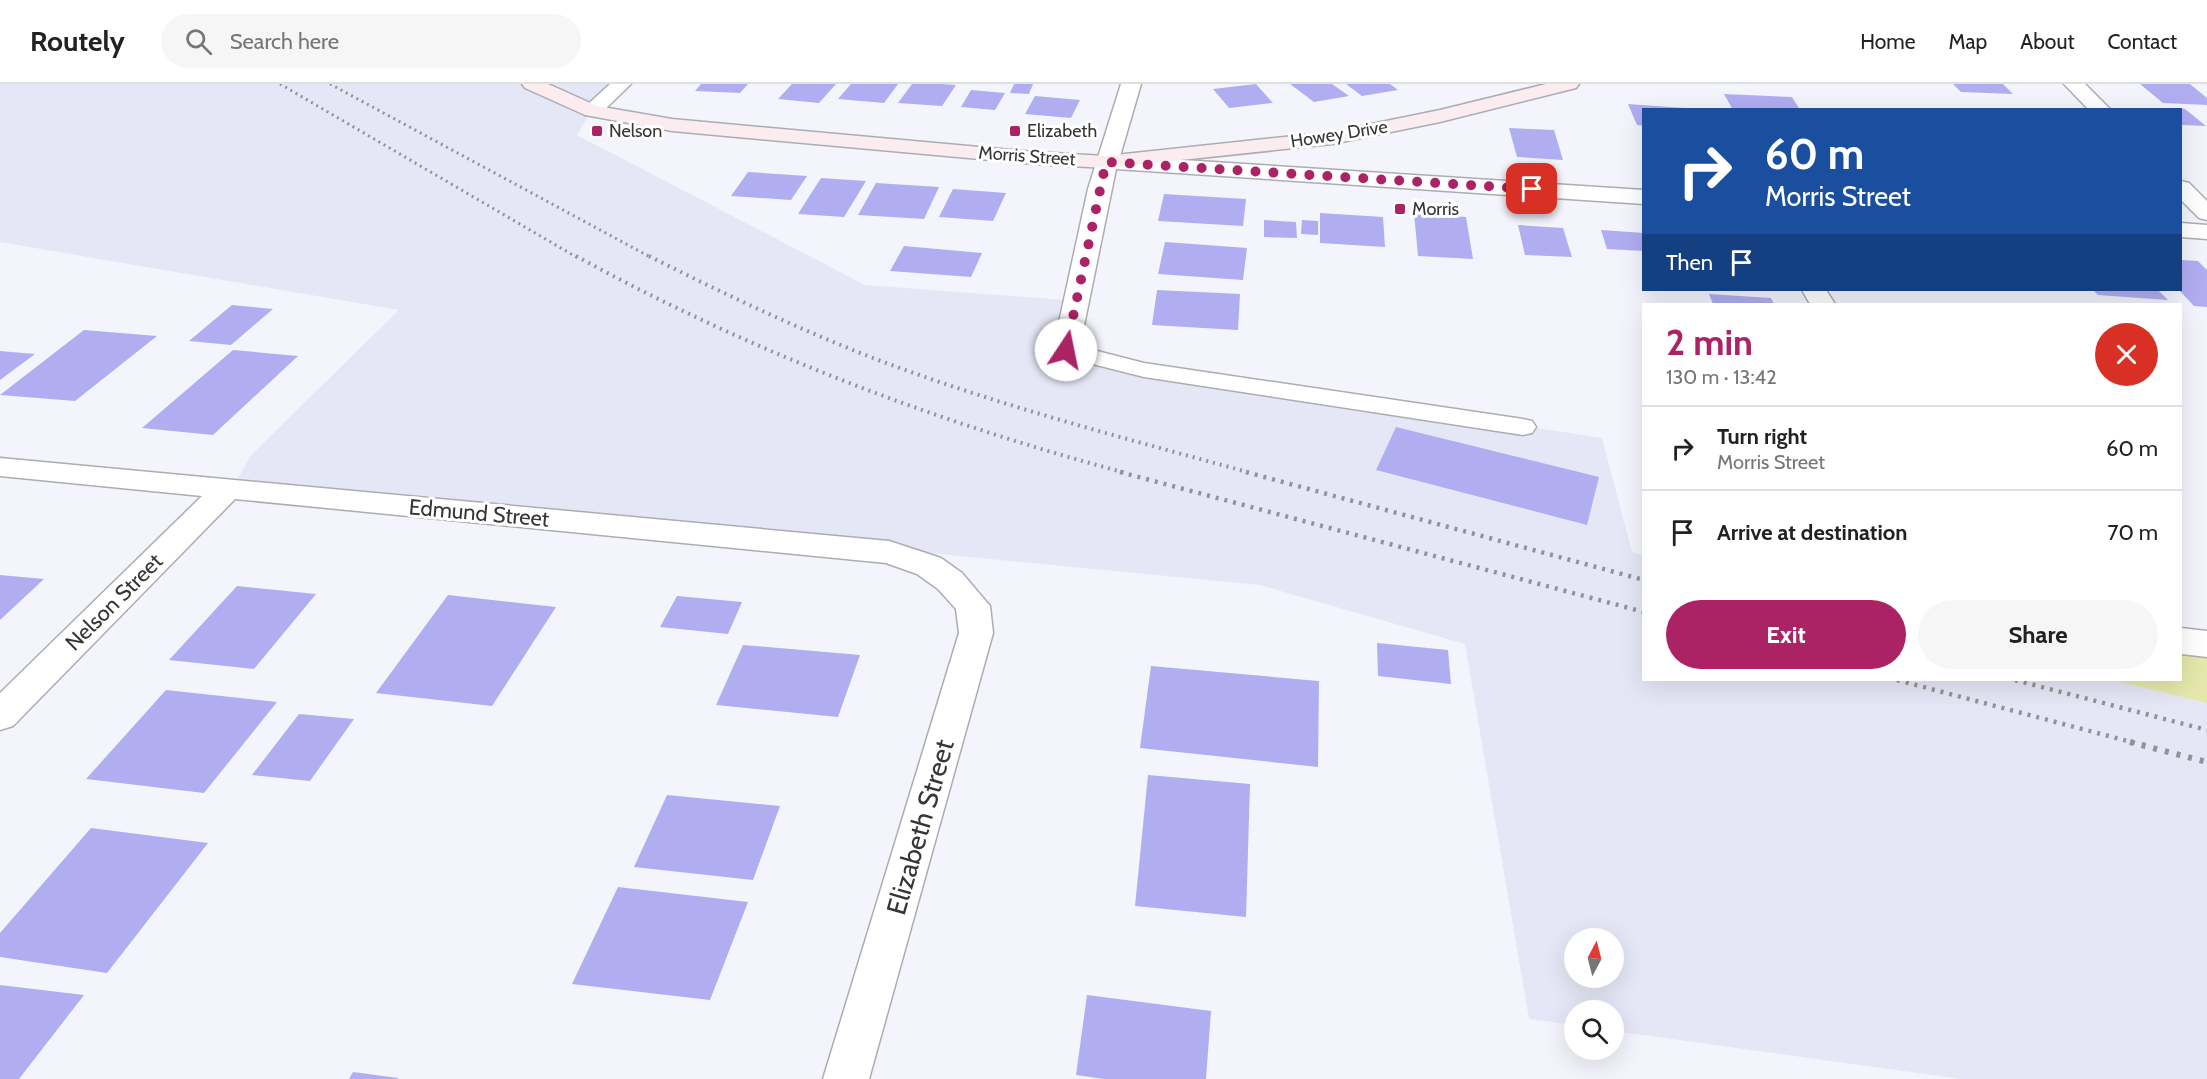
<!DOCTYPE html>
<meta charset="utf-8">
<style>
body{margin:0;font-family:Cabin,sans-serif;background:#f6f6f6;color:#222;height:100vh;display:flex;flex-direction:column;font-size:22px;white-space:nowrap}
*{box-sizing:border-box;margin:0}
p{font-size:20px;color:#767676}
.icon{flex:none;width:33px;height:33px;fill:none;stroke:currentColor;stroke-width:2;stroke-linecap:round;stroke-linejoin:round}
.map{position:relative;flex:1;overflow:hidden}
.drawer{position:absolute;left:1642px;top:219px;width:540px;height:378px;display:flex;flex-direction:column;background:#fff;border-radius:0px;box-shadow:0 6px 24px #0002}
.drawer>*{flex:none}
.banner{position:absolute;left:1642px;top:24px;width:540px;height:183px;border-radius:0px;box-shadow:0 6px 24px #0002;background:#1a4fa0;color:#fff;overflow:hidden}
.needle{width:39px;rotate:7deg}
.controls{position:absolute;left:1564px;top:844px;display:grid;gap:12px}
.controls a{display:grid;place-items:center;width:60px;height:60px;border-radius:50%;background:#fff;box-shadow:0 6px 24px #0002;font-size:30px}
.pin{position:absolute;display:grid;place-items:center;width:51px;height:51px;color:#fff;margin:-26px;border-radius:12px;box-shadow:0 3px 9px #0006}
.me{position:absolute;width:66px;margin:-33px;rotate:11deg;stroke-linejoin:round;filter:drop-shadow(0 0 4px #0008)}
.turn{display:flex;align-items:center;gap:21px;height:126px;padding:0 24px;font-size:27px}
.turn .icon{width:78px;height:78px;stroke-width:2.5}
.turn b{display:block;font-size:42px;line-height:51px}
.then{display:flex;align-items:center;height:57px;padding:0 24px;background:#0003;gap:12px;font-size:22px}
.round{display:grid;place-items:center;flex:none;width:63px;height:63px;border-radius:32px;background:#f6f6f6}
.summary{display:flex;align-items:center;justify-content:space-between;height:102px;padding:0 24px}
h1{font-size:36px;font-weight:700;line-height:45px;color:#ac2365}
.primary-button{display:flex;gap:12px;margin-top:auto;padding:12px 24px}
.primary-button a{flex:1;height:69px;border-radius:36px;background:#ac2365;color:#fff;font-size:24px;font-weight:700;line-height:69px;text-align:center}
.primary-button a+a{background:#f6f6f6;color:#222}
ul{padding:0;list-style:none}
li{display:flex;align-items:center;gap:18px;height:84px;padding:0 24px;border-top:2px solid #e0e0e0}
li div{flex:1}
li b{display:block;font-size:22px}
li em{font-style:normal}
header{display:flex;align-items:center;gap:36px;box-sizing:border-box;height:84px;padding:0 30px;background:#fff;border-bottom:2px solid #e0e0e0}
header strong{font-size:28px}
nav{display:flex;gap:33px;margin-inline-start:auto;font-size:21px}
.search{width:420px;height:54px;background:#f6f6f6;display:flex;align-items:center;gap:15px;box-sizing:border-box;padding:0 21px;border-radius:33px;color:#767676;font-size:22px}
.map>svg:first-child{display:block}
.built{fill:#e6e7f6;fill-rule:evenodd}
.green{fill:#e5e8aa}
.building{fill:#b0aef1}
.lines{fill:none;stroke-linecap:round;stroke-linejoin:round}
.lane-casing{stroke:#acacb3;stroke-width:3}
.street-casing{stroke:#acacb3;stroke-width:3}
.secondary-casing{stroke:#acacb3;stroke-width:3}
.lane{fill:#fff;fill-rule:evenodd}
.street{fill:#fff;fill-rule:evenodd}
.secondary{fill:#fbecef;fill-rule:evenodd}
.rail-far3{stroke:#929298;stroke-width:3;stroke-dasharray:2 4;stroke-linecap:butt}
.rail-far2{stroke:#929298;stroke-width:4;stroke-dasharray:2 5;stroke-linecap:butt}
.rail-far1{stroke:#929298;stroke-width:4.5;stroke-dasharray:3 6;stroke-linecap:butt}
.rail{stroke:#929298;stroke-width:6;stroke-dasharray:4 8;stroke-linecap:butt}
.route{stroke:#ac2365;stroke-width:10;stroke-dasharray:0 18}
.poi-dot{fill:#ac2365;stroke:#fff;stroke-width:2}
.labels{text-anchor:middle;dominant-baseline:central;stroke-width:6;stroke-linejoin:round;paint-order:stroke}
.far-poi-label{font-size:18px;fill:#363639;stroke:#fff;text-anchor:start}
.far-street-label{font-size:18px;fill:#363639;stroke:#fff}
.street-label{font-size:22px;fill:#363639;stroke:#fff}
.near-street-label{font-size:27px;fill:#363639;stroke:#fff}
</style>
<header>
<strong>Routely</strong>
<div class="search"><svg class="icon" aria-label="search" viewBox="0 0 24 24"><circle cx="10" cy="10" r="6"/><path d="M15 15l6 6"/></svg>Search here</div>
<nav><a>Home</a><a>Map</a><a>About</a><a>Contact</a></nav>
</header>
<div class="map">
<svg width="2207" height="995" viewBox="0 0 2207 995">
<rect width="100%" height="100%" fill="#f4f4fc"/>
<path class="built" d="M0 0H611L603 8 577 51 865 201 1065 216 1054 259 1145 284 1602 354 1632 468 1644 472V596H2112L2207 619V995H1961L1614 947V927H1575V941L1529 935 1465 560 1260 501 234 402 251 371 399 226 0 158ZM1575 855H1614V894H1575Z"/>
<polygon class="green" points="2181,555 2207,557 2207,619 2112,596 2181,596"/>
<g class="building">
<polygon points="701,0 748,0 740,9 695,7"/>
<polygon points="792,0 836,0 819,19 778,15"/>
<polygon points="851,0 898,0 884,19 838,15"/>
<polygon points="912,0 942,0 956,1 942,22 898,19"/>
<polygon points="1014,0 1033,0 1029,10 1010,9"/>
<polygon points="1256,0 1273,19 1229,24 1213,5"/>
<polygon points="1290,0 1332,0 1349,12 1314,18"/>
<polygon points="1346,0 1390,0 1398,6 1362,12"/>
<polygon points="1953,0 2003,0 2013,10 1961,8"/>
<polygon points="2140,0 2190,0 2207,14 2207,21 2163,19"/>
<polygon points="971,6 1005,9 995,26 961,23"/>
<polygon points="1724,10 1792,13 1800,26 1733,26"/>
<polygon points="1035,12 1080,16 1071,34 1025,30"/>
<polygon points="1628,20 1684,24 1684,26 1644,26 1644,42 1637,41"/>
<polygon points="2181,24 2185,25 2206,42 2181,41"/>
<polygon points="1509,44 1554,46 1563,76 1517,73"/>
<polygon points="748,88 807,92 791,116 731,112"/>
<polygon points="821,94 866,97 844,133 798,130"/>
<polygon points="876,99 939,103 924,135 858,131"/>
<polygon points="953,105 1006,109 993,137 939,133"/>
<polygon points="1164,110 1246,115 1243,142 1158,137"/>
<polygon points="1320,129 1383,133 1385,163 1320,159"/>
<polygon points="1414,129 1466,133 1473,175 1418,172"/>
<polygon points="1264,136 1296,138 1297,154 1264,153"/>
<polygon points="1302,136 1318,137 1318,151 1301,150"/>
<polygon points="1518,141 1563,144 1572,173 1525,171"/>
<polygon points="1601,146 1644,149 1644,167 1607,165"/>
<polygon points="1165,158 1247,164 1243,196 1158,190"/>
<polygon points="904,162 982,169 971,193 890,187"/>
<polygon points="2181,176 2198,177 2207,186 2207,223 2194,222 2179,206 2181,206"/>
<polygon points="1157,206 1240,210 1238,246 1152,241"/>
<polygon points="2093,206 2158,206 2168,216 2098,211"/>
<polygon points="1709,210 1771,214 1774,220 1713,220"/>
<polygon points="232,221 273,225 231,261 189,257"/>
<polygon points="84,246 157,252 75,317 0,311"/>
<polygon points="233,266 298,272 213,351 142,344"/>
<polygon points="0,267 35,270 0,296"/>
<polygon points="1396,343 1599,393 1587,441 1376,386"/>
<polygon points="0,491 44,495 0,536"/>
<polygon points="237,502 316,510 254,585 169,576"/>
<polygon points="448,511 556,523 492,622 376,609"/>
<polygon points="677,512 742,518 728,550 660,543"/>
<polygon points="1377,559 1448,566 1451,600 1378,592"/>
<polygon points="743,561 860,571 838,633 716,621"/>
<polygon points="1151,582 1319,597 1318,683 1140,664"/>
<polygon points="166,606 277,618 204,709 86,695"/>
<polygon points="299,630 354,635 310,697 252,691"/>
<polygon points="1148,691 1250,700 1246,833 1135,822"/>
<polygon points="667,711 780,722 753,796 634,783"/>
<polygon points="91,744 208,759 107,889 0,873 0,849"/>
<polygon points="618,803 748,818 710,916 572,900"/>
<polygon points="0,901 84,911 19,995 0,995"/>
<polygon points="1087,911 1211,927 1206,995 1104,995 1076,991"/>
<polygon points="353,988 398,994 398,995 349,995"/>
</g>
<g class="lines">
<defs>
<polygon id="lane" points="1066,259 1144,279 1523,335 1532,337 1536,343 1532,349 1523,351 1144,293 1057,271 1054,266 1057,261"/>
<g id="street">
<polygon points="610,0 631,0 599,31 585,31 582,27 585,23"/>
<polygon points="1121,0 1141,0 1120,72 1644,106 1644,120 1116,85 1079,266 1075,272 1066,274 1057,272 1053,266 1088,105"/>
<polygon points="2064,0 2085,0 2111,26 2089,26"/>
<polygon points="2181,97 2189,99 2207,117 2207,136 2199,134 2181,116"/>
<polygon points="2181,139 2207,141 2207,155 2181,153"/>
<polygon points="1802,206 1826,206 1835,220 1810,220"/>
<polygon points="0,374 889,457 941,474 962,489 990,522 993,549 869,995 823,995 959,549 956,525 938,505 917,490 886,479 235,415 13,642 0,646 0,609 202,412 0,392"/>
<polygon points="2181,544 2207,547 2207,573 2181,570"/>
</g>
<polygon id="secondary" points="522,0 548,0 597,22 672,35 1034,68 1106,72 1332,48 1440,26 1546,0 1579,0 1576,4 1440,38 1332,60 1106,84 1034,80 672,47 585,31 525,4"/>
</defs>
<use href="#lane" class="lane-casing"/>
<use href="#street" class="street-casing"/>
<use href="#secondary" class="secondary-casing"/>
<use href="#lane" class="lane"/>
<use href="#street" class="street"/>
<use href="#secondary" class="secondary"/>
<g class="rail-far3">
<polyline points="280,0 578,174"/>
<polyline points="330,0 652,174"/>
</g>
<g class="rail-far2">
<path d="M576 172C749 267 935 338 1126 389"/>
<path d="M649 172C722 209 796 244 873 274 996 321 1124 354 1251 389"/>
</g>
<g class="rail-far1">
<polyline points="1120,388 1644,528"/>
<polyline points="1246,388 1644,496"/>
<polyline points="1897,596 2135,659"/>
<polyline points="2015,596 2207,646"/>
</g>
<polyline class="rail" points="2130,658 2207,678"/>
</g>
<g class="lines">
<polyline class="route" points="1066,266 1106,78 1532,105"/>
</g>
<g class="poi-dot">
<rect x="591" y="41" width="12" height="12" rx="3"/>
<rect x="1009" y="41" width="12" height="12" rx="3"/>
<rect x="1394" y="119" width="12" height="12" rx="3"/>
</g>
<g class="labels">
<g class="far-poi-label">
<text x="609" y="47">Nelson</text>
<text x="1027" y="47">Elizabeth</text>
<text x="1412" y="125">Morris</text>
</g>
<g class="far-street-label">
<text transform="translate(1339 50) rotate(-9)">Howey Drive</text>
<text transform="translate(1027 72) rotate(4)">Morris Street</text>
</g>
<g class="street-label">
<text transform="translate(479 429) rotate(5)">Edmund Street</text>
<text transform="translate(114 518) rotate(-45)">Nelson Street</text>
</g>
<g class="near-street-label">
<text transform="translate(920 743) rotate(-74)">Elizabeth Street</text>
</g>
</g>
</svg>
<div class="controls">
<a><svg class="needle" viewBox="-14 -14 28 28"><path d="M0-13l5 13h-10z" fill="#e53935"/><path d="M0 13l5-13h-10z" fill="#767676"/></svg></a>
<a><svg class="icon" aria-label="search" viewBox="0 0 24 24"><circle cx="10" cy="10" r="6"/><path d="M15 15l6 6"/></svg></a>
</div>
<div class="pin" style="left:1532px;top:105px;background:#d93025"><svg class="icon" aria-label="arrive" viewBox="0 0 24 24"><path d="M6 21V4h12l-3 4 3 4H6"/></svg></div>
<svg class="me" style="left:1066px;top:266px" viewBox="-20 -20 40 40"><circle r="19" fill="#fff"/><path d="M0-13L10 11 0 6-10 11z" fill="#ac2365"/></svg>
<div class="banner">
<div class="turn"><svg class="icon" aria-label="right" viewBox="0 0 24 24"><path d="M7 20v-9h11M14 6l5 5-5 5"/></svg><div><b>60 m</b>Morris Street</div></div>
<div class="then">Then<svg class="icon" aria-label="arrive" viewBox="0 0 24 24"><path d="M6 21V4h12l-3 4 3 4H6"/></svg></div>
</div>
<section class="drawer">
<div class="summary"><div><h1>2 min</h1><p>130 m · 13:42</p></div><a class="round" style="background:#d93025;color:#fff"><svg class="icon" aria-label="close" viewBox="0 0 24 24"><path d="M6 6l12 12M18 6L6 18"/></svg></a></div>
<ul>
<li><svg class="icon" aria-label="right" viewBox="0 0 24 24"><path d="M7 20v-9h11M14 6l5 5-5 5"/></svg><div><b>Turn right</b><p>Morris Street</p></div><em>60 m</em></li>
<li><svg class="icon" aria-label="arrive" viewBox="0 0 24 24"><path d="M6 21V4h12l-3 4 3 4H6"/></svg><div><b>Arrive at destination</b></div><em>70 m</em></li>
</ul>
<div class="primary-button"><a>Exit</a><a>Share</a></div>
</section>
</div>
